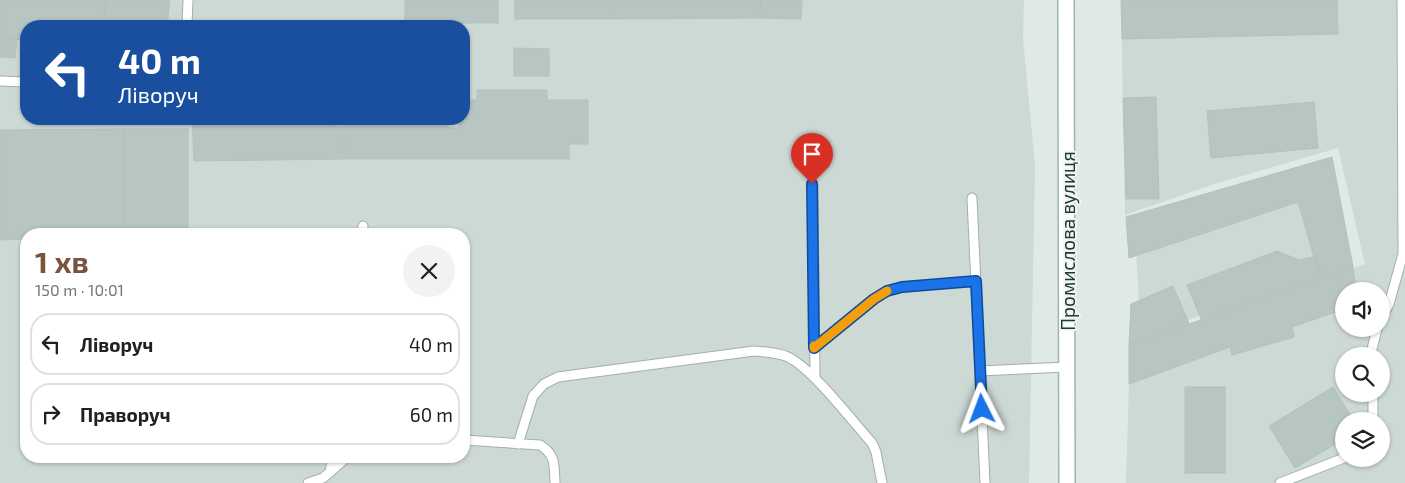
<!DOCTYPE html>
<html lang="uk">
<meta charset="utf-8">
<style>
body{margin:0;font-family:"Exo 2",sans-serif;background:#f2f2f2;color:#202124;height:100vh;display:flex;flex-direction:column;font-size:19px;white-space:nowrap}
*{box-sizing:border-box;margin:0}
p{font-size:16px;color:#757577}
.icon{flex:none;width:28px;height:28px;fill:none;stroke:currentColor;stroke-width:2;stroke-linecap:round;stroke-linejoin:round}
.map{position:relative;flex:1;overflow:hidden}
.drawer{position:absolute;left:20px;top:228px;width:450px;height:235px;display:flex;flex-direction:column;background:#fff;border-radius:20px;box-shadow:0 1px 4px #0004}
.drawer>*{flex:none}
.hud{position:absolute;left:20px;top:20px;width:450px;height:105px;border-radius:20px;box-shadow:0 1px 4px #0004;background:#1a4fa0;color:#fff;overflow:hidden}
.buttons{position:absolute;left:1335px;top:282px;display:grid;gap:10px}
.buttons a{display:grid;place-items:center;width:55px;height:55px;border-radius:50%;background:#fff;box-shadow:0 1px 4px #0004;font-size:25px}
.pin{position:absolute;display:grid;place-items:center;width:42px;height:42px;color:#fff;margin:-51px -21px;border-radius:50% 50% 50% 0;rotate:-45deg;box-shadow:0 0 5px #0007}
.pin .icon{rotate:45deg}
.me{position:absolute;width:55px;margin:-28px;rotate:357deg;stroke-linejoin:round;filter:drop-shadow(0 0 4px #0008)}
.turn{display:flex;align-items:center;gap:18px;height:105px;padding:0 15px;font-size:22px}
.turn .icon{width:65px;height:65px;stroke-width:2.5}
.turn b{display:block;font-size:35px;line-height:42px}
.round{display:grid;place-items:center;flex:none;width:52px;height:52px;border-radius:26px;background:#f2f2f2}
.headline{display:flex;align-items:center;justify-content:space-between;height:85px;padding:0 15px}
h1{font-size:30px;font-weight:700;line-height:38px;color:#7a533e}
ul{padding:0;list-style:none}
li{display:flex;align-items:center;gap:15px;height:62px;margin:0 10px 8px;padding:0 5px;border:2px solid #e0e0e0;border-radius:20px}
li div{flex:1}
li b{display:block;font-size:19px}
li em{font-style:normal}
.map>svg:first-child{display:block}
.built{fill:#cdd9d5;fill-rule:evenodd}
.building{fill:#b7c6c2;stroke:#b2c2bd}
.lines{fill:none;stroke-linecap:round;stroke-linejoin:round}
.lane-casing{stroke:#a2b0ad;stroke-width:11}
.secondary-casing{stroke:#9fb4af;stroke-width:18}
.lane{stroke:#fff;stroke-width:9}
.secondary{stroke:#fff;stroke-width:15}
.route-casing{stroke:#114b97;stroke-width:12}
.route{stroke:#1a73e8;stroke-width:9}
.slow{stroke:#f59e0b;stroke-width:9}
.labels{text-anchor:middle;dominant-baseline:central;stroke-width:4;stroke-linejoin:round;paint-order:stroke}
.street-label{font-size:19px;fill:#213734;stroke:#eff6f3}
</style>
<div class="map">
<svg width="1405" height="483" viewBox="0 0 1405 483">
<rect width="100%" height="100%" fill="#dfe9e6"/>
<g class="built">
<path d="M0 0H1024L1023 39 1035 166 1029 483H0ZM26 26H464V119H26ZM26 234H464V456H26Z"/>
<path d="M1121 0H1405V483H1126L1129 384 1133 347 1365 264 1338 148 1214 184 1125 215ZM1344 291H1381V329H1344ZM1344 356H1381V394H1344ZM1344 421H1381V459H1344Z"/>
<polygon points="1318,166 1348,261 1191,319 1141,334 1134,219"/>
</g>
<g class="building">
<polygon points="0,0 106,0 103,26 26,26 26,40 0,38"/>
<polygon points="106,0 170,0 167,26 103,26"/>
<rect x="405" y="0" width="93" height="23"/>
<rect x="515" y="0" width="95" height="19"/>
<polygon points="610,0 761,0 760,18 610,19"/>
<polygon points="761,0 802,0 801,19 760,18"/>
<polygon points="1121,0 1337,0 1338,34 1122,39"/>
<polygon points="271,22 298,26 267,26"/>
<polygon points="0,38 17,39 15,58 0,57"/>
<polygon points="514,48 549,49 549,76 514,76"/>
<polygon points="477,90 547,90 547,100 588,100 588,144 569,144 569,159 344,159 344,119 448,119 448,128 459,128 459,119 464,119 464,100 477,100"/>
<polygon points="1156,97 1159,199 1126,199 1123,98"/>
<polygon points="1314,102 1318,148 1211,158 1207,111"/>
<polygon points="192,119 227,119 227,122 258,123 258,119 300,119 300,121 344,127 344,159 194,161"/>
<rect x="124" y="129" width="64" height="105"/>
<polygon points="124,129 124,234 26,234 26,239 0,240 0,130"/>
<polygon points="1332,157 1353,267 1322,278 1314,257 1298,202 1129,258 1126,217"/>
<polygon points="1277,251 1299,260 1314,257 1322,278 1201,319 1187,285"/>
<polygon points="1353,267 1356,291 1344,291 1344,309 1292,327 1294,337 1232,355 1230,347 1129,384 1129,345"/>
<polygon points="1173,286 1189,323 1129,345 1131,304"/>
<rect x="1185" y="387" width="40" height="86"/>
<polygon points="1333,387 1354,421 1344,421 1344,439 1295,468 1269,426"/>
</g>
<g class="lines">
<defs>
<g id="lane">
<polyline points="187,26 188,0"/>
<polyline points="0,81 26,82"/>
<polyline points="813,184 815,378"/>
<polyline points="972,198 985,483"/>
<polyline points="362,234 363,226"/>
<polyline points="1381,319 1389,304 1403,254 1402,0"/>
<polyline points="814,348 874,299 887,291 902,287 976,281"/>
<polyline points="1372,356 1372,349 1377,329"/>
<polyline points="980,371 1067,367"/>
<polyline points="1373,394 1373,421"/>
<path d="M464 440 540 445C556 455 554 465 555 483"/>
<path d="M518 444 533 396 544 384 558 377 754 351C765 352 777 352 788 357 813 369 852 421 872 443L876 452 882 483"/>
<polyline points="330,472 333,456"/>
<polyline points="308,483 323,478 348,456"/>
<polyline points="1280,483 1344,458"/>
</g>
<polyline id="secondary" points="1066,0 1067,483"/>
</defs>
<use href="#lane" class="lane-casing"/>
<use href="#secondary" class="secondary-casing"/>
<use href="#lane" class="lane"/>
<use href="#secondary" class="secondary"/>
</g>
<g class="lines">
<defs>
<polyline id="route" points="812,184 814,348 874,299 887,291 902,287 976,281 982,409"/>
</defs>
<use href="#route" class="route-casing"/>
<use href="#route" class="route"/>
<polyline class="slow" points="814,346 814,348 874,299 887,291"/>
</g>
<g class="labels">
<g class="street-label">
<text transform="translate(1067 241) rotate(-90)">Промислова вулиця</text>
</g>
</g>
</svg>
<div class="buttons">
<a><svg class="icon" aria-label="sound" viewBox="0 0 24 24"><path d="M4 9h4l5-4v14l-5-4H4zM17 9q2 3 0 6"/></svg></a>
<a><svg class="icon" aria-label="search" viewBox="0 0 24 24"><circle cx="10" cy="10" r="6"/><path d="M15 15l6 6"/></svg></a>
<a><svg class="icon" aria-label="layers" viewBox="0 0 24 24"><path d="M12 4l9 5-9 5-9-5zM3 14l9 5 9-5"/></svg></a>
</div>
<div class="pin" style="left:812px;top:184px;background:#d93025"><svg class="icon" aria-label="arrive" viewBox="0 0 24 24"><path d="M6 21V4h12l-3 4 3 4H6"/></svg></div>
<svg class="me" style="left:982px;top:409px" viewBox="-20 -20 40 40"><path d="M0-17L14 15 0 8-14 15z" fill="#1a73e8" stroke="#fff" stroke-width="4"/></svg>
<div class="hud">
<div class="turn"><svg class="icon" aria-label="left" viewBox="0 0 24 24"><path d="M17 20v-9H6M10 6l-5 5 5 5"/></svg><div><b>40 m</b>Ліворуч</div></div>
</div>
<section class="drawer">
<div class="headline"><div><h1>1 хв</h1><p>150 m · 10:01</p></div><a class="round"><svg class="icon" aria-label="close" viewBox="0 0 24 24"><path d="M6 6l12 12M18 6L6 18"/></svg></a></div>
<ul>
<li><svg class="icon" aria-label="left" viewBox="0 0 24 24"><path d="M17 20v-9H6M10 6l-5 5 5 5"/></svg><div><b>Ліворуч</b></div><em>40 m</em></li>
<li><svg class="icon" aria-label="right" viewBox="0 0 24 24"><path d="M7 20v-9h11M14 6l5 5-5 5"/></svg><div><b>Праворуч</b></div><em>60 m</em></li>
</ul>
</section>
</div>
